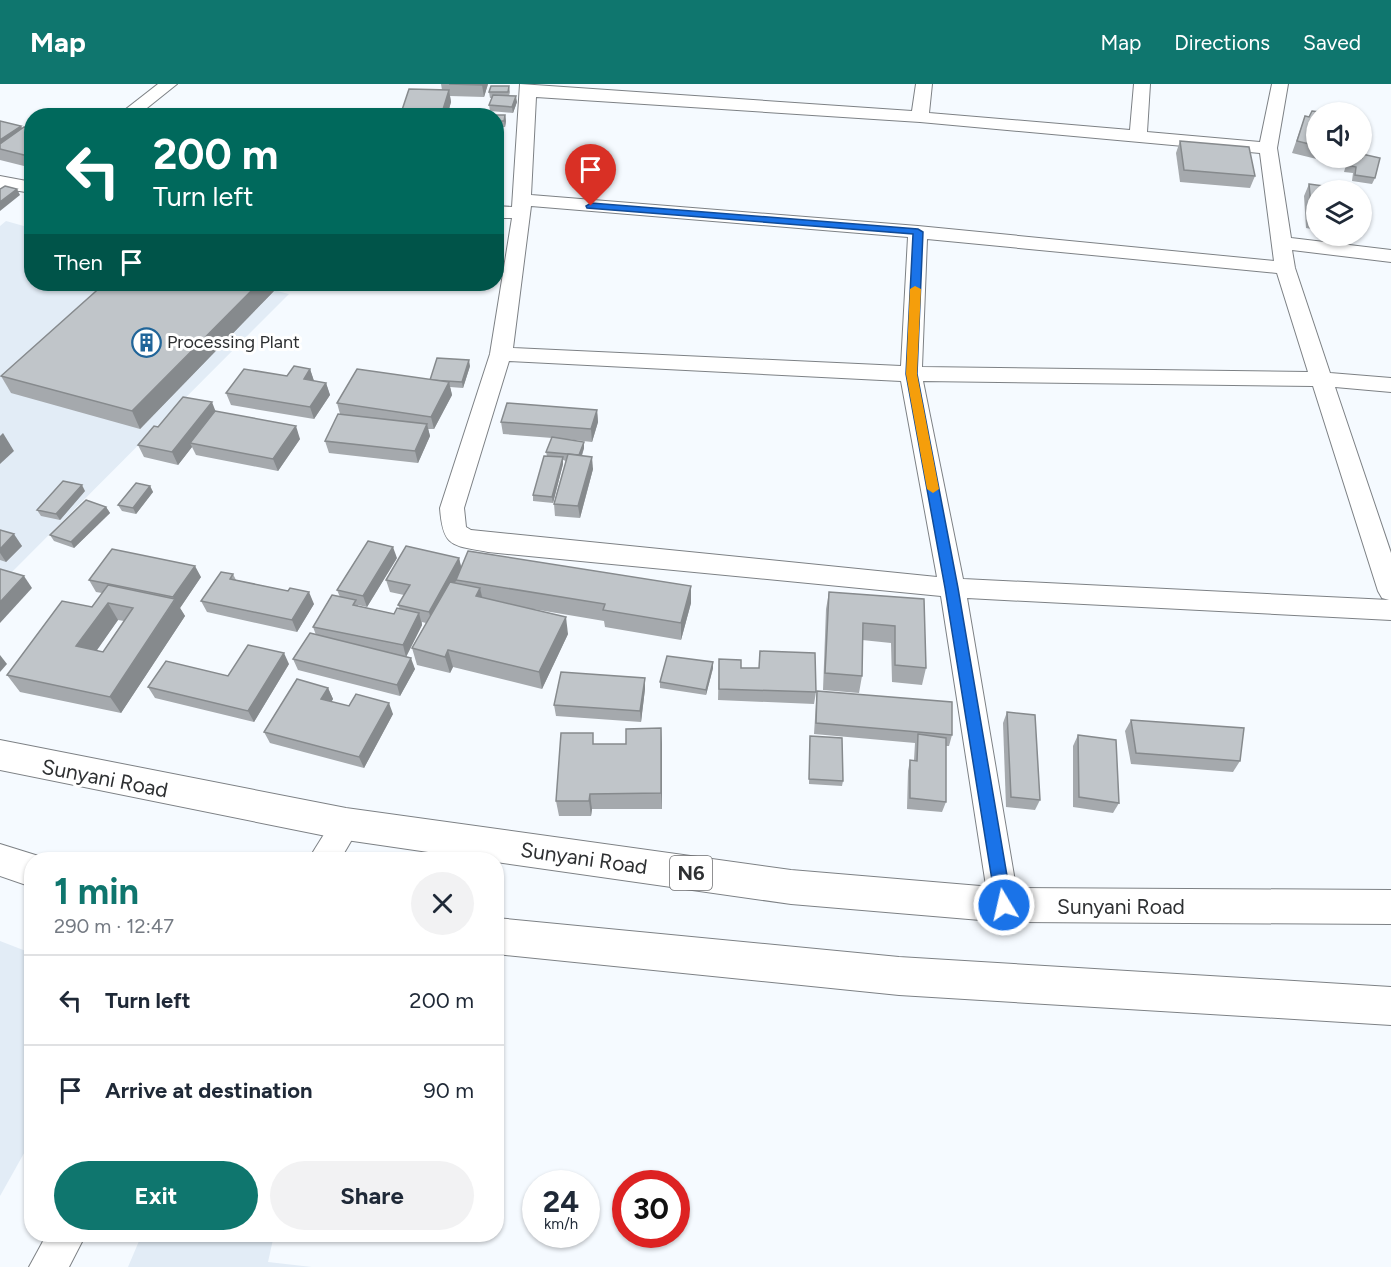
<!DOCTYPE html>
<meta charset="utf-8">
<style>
body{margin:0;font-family:Figtree,sans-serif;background:#f2f2f3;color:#1f2937;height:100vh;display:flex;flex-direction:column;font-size:22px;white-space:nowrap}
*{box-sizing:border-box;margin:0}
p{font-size:20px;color:#747a83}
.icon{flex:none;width:33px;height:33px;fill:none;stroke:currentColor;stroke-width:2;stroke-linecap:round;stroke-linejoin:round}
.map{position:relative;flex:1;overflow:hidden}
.details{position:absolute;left:24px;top:768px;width:480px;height:390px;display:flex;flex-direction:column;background:#fff;border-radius:24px;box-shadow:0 2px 4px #0004}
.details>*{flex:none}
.top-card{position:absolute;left:24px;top:24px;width:480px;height:183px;border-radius:24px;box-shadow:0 2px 4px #0004;background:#00695c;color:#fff;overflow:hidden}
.tools{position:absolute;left:1306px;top:18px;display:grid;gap:12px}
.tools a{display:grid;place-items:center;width:66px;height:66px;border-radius:50%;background:#fff;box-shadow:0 2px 4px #0004;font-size:30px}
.speed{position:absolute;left:522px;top:1086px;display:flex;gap:12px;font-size:30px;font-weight:700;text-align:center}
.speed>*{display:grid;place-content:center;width:78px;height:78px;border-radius:50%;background:#fff;box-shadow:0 2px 4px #0004;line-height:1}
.speed small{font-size:15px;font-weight:400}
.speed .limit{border:9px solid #d22;background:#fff;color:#111}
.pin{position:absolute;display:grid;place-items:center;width:51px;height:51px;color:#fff;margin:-62px -26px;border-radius:50% 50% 50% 0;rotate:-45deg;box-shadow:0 0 6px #0007}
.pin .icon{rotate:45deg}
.me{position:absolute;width:66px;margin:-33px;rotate:351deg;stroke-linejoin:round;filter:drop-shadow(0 0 4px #0008)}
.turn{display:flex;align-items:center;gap:21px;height:126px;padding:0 30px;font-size:27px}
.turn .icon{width:78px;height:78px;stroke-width:2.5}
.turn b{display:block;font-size:42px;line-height:51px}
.then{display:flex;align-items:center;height:57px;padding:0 30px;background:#0003;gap:12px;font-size:22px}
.round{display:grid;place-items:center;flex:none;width:63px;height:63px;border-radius:32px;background:#f2f2f3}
.headline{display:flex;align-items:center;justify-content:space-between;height:102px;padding:0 30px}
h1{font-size:36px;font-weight:700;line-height:45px;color:#0f766e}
.button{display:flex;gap:12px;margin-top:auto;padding:12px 30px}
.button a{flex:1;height:69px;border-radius:36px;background:#0f766e;color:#fff;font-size:24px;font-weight:700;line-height:69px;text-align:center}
.button a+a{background:#f2f2f3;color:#1f2937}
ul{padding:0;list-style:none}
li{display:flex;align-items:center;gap:18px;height:90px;padding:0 30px;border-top:2px solid #e0e1e3}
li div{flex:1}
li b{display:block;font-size:22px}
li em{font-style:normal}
header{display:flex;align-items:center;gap:36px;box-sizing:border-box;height:84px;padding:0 30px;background:#0f766e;color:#fff}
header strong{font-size:28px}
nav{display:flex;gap:33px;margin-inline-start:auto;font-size:21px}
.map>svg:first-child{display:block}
.built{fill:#e2ecf6}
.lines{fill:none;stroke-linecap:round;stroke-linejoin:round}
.minor-casing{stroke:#7d8185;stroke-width:2}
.primary-casing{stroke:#7d8185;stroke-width:2}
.minor{fill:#fff;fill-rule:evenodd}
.primary{fill:#fff;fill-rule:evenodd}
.wall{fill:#a5a9ad;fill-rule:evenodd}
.shaded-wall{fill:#868a8d}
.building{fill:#c0c5c9;stroke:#868a8d;stroke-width:1.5;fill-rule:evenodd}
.route{fill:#1a73e8;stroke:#114b97;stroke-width:1.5}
.slow{fill:#f59e0b}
.labels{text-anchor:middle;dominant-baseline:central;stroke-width:6;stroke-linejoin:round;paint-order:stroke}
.far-poi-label{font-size:18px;fill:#2e3032;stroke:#fff;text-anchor:start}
.shield{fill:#fff;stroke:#6d6e70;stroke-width:1.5}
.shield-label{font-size:20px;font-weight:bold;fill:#2e3032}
.street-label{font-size:21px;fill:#2e3032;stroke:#fff}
</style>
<header>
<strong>Map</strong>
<nav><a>Map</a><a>Directions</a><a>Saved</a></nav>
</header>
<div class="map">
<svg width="1391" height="1183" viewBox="0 0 1391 1183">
<rect width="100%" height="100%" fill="#f5faff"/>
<g class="built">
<polygon points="6,137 31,144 32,200 249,200 289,210 0,500 0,142"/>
<polygon points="0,857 31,869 32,1055 0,1112"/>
<polygon points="142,1150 274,1151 268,1178 312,1183 128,1183"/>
</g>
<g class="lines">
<defs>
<g id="minor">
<polygon points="158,0 177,0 137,32 117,32"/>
<path d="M520 0 912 27 916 0H932L929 29 1130 46 1134 0H1150L1147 48 1260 58 1272 0H1288L1277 64 1291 154 1391 166V178L1292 166 1295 184 1330 289 1391 294V308L1335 303 1391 469V536L967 514 1019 821 1015 831 1004 835 993 831 989 821 941 512 488 468C452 461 443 464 440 424L490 270 512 134H496V122L512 123ZM536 13 920 38 1260 69 1274 177 918 142 531 111ZM531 122 908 153 901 282 513 264ZM927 155 1277 189 1308 288 922 283ZM509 277 901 297 937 493 471 446 466 443 464 424ZM923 297 1313 302 1378 507 1382 514 1389 516 963 495Z"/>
<polygon points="0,92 32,98 32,109 0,104"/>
<polygon points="346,727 356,731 361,740 340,776 308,776 336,731"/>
<polygon points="47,1150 86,1150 69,1183 29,1183"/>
</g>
<g id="primary">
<polygon points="0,656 346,724 791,786 1004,804 1391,806 1391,840 1004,838 791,820 496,778 496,776 483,776 346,756 0,686"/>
<polygon points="0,760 45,774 32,776 32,803 0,792"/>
<polygon points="496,834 899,873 1391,903 1391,941 899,911 496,870"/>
</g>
</defs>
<use href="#minor" class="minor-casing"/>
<use href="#primary" class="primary-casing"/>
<use href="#minor" class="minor"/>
<use href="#primary" class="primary"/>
</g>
<g class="wall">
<polygon points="441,0 488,0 484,13 450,12 451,18 447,32 400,32 442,6"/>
<polygon points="509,2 510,8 509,12 517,18 513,29 490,27 489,21 492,14 490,14 489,8"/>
<polygon points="1317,28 1317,74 1335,74 1333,79 1292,69 1305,32 1309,33"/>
<polygon points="505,31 506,37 505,43 496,43 496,32"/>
<polygon points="0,37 21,42 22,45 32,45 32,84 0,76"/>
<polygon points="1180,57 1255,92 1250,104 1180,98 1176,69"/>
<polygon points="1348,74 1362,74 1375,94 1372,100 1352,97 1353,89 1344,88"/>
<polygon points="1309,100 1317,106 1317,146 1306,144 1304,112"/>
<polygon points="274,207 140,345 11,309 1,292"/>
<polygon points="470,282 463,304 450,303 452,311 434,345 428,345 430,352 418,379 329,369 325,357 340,330 337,319 430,296"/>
<polygon points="310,285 314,297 326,299 330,311 314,335 231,321 226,309"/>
<polygon points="597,326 598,338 592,358 565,355 584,364 582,372 593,385 580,434 555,432 554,420 566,377 563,376 563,380 553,419 533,417 533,411 547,372 546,368 552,354 503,350 501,338"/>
<polygon points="216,327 300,355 278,387 196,371 192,363 178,381 144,373 138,361 158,343"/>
<polygon points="150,402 153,408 136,430 122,427 118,421"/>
<polygon points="85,407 60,436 41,432 37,426"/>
<polygon points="106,423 110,429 74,464 54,457 50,451"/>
<polygon points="0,446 22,462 6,478 0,476"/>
<polygon points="397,474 367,523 358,521 358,522 394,530 400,525 398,521 404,511 390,508 386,496 459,474 461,484 691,502 691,519 681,556 605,543 604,537 533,525 568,550 542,605 453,583 450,589 417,581 412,564 426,539 422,538 422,541 406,573 415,585 400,612 298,586 293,575 316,551 313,543 340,513 337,506"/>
<polygon points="233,490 236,496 288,507 314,520 297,548 207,528 201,517"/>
<path d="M201 493 180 524 185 532 121 629 20 608 7 591 92 523 102 509 96 508 89 496ZM118 536 124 537 103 568 96 567Z"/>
<polygon points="829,508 924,515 926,584 922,601 892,598 891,559 862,556 862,592 859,609 823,606 826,525"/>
<polygon points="760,567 816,608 814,620 718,616 719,575 741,584 759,584"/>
<polygon points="713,578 713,584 706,611 660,604 660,598"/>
<polygon points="289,580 254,638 155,614 148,603 228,592"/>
<polygon points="328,604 333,615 331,618 349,622 393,630 364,684 270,659 264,648"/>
<polygon points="645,605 641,638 556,632 554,621"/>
<polygon points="817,607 952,651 949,662 946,662 946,718 942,728 907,725 908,687 910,676 914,676 915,659 814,650 816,618"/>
<polygon points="1007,628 1040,716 1035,726 1006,723 1003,639"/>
<polygon points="1131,636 1240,677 1233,688 1131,680 1125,647"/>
<polygon points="1078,651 1119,719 1113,729 1073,723 1073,662"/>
<polygon points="810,652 843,697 842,702 809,700"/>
<polygon points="595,660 662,660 662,725 592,725 591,732 559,732 556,717"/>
</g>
<g class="shaded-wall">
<polygon points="482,0 488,0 484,13 482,1"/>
<polygon points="449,6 451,18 447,32 441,32"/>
<polygon points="516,12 517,18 513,29 512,23"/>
<polygon points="505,31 506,37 505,43 504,37"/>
<polygon points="21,42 26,54 0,65 0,56"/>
<polygon points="17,105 20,111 0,127 0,118"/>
<polygon points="258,200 271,200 274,207 140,345 132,327"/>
<polygon points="469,276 470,282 463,304 462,298"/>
<polygon points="310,285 314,297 304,295"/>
<polygon points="449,298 452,311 434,345 431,333"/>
<polygon points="326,299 330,311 314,335 310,323"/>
<polygon points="212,318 217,331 190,359 192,363 178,381 172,368"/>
<polygon points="597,326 598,338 592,358 591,345"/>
<polygon points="427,340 430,352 418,379 415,367"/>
<polygon points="296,342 300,355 278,387 273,375"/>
<polygon points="3,349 14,367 0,380 0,352"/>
<polygon points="584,358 584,364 579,379 578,372"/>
<polygon points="563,373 563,380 553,419 552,413"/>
<polygon points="592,373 593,385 580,434 578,422"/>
<polygon points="82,401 85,407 60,436 56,430"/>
<polygon points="150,402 153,408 136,430 133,424"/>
<polygon points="106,423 110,429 74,464 71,458"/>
<polygon points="14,450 22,462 6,478 0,469 0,465"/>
<polygon points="393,463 397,474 367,523 363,512"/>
<polygon points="459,474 462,486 432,540 429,528"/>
<polygon points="195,482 201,493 180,524 185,532 121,629 110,613 175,516 173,513"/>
<polygon points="24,492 32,504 0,539 0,518"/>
<polygon points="691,502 691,519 681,556 681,539"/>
<polygon points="480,504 484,521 476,512"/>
<polygon points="309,508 314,520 297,548 292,536"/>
<polygon points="108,519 118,536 88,579 76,562"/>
<polygon points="419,529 422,541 406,573 403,561"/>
<polygon points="566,533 568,550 542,605 539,588"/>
<polygon points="448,566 453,583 450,589 445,573"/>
<polygon points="284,569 289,580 254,638 248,627"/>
<polygon points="0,571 7,580 0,588"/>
<polygon points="411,574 415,585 400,612 397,601"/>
<polygon points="713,578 713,584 706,611 706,606"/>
<polygon points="645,594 645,605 641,638 640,627"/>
<polygon points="328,604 333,615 326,626 321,615"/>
<polygon points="389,619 393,630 364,684 359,673"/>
<polygon points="661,644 662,660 662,725 661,709"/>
<polygon points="590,710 592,725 591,732 589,717"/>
</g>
<g class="building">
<polygon points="449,0 482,0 482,1"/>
<polygon points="491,2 509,2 508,8 489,8"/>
<polygon points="409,5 449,6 441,32 400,32"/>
<polygon points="493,11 516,12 512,23 489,21"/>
<polygon points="1312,27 1320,28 1317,28 1317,62 1297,57 1305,32 1309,33"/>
<polygon points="488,31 505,31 504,37 496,37 496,32 488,32"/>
<polygon points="0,37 21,42 0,56"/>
<polygon points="24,43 32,45 32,73 0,65 0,60"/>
<polygon points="1180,57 1249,63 1255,92 1184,86"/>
<polygon points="1362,70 1380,74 1375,94 1355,91 1356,83 1347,81 1349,74 1362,74"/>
<polygon points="1309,100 1353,106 1317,106 1317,133 1312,132"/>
<polygon points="5,102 17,105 0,118 0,105"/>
<polygon points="104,200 258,200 132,327 1,292"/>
<polygon points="437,274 469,276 462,298 430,296"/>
<polygon points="294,282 310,285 304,295 326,299 310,323 226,309 244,285 287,292"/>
<polygon points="357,285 449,298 431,333 337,319"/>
<polygon points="183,313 212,318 172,368 138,361 154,342 158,343"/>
<polygon points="507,319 597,326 591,345 501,338"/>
<polygon points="215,327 296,342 273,375 190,359"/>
<polygon points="338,330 427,340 415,367 325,357"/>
<polygon points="552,353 584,358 579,371 546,368"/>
<polygon points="568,370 592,373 578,422 554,420"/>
<polygon points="544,372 563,373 552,413 533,411"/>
<polygon points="63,397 82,401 56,430 37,426"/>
<polygon points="136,399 150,402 133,424 118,421"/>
<polygon points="86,416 106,423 71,458 50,451"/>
<polygon points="0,446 14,450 0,465"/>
<polygon points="368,457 393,463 363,512 337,506"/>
<polygon points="406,462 459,474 429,528 398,521 410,501 386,496"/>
<polygon points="112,465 195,482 173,513 89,496"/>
<polygon points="468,467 691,502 681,539 603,526 605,520 456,496"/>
<polygon points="0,485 24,492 0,518"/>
<polygon points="221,488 233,490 230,495 288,507 290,504 309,508 292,536 201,517"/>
<polygon points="450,498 480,504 476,512 566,533 539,588 448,566 445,573 412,564"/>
<path d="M108 501 175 515 110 613 7 591 62 517 92 523ZM108 519 133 524 103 568 76 562Z"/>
<polygon points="829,508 924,515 926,584 895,581 895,542 863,539 862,592 825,589"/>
<polygon points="332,511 356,516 353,521 394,530 397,524 419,529 403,561 313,543"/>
<polygon points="310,549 411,574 397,601 293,575"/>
<polygon points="248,561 284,569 248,627 148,603 166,577 228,592"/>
<polygon points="760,567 815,569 816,608 719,605 719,575 741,576 741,584 759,584"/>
<polygon points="667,572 713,578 706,606 660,598"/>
<polygon points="561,588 645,594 640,627 554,621"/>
<polygon points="297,595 328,604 321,615 349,622 356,610 389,619 359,673 264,648"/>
<polygon points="817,607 952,618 952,651 816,639"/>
<polygon points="1007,628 1035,631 1040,716 1011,713"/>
<polygon points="1131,636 1244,644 1240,677 1136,669"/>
<polygon points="661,644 661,709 590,710 589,717 556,717 561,649 593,649 593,660 626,660 626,645"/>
<polygon points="918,650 946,654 946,718 910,714 910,676 917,677"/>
<polygon points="1078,651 1116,656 1119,719 1079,713"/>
<polygon points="810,652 842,654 843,697 809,695"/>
</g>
<polygon class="route" points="591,119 918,145 923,148 917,290 958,504 1012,821 1010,826 1004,828 999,826 996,821 945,504 906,290 913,150 587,124 586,122"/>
<polygon class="slow" points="915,202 921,205 917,290 939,405 933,409 927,405 906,290 910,205"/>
<defs>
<symbol id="building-ring" viewBox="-11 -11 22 22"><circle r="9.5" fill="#fff" stroke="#206599" stroke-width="1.5"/><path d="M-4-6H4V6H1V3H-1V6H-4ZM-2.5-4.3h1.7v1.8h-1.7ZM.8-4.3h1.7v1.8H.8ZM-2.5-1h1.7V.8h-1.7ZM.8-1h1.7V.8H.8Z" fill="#206599"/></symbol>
</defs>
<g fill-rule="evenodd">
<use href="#building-ring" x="130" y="242" width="33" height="33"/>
</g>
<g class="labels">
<g class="far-poi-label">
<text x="167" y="258">Processing Plant</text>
</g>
<rect class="shield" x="670" y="772" width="42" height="34" rx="4.5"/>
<g class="shield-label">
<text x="691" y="789">N6</text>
</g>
<g class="street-label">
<text transform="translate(105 694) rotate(11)">Sunyani Road</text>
<text transform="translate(584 774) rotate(8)">Sunyani Road</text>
<text x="1121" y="822">Sunyani Road</text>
</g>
</g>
</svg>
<div class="tools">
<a><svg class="icon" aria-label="sound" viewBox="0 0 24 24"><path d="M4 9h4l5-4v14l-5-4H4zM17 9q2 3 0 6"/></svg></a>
<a><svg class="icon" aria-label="layers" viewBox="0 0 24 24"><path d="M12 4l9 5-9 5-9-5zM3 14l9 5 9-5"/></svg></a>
</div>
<div class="speed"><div>24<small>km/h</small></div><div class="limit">30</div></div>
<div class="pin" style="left:591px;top:122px;background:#d93025"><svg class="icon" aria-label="arrive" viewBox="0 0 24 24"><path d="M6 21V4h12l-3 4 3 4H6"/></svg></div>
<svg class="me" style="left:1004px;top:821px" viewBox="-20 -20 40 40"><circle r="17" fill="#1a73e8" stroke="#fff" stroke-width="3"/><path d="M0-11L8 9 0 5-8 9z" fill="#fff"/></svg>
<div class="top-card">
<div class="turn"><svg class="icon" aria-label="left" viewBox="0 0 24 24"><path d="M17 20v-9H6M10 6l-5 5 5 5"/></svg><div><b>200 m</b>Turn left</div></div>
<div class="then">Then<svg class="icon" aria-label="arrive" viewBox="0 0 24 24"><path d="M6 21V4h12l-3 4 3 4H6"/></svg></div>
</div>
<section class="details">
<div class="headline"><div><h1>1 min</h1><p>290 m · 12:47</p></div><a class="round"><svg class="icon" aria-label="close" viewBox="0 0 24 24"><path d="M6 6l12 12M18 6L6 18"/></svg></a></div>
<ul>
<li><svg class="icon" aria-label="left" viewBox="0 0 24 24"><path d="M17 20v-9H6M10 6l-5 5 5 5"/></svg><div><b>Turn left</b></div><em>200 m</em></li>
<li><svg class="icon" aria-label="arrive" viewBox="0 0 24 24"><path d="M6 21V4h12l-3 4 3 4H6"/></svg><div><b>Arrive at destination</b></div><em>90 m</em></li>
</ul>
<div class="button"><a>Exit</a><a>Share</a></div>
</section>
</div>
